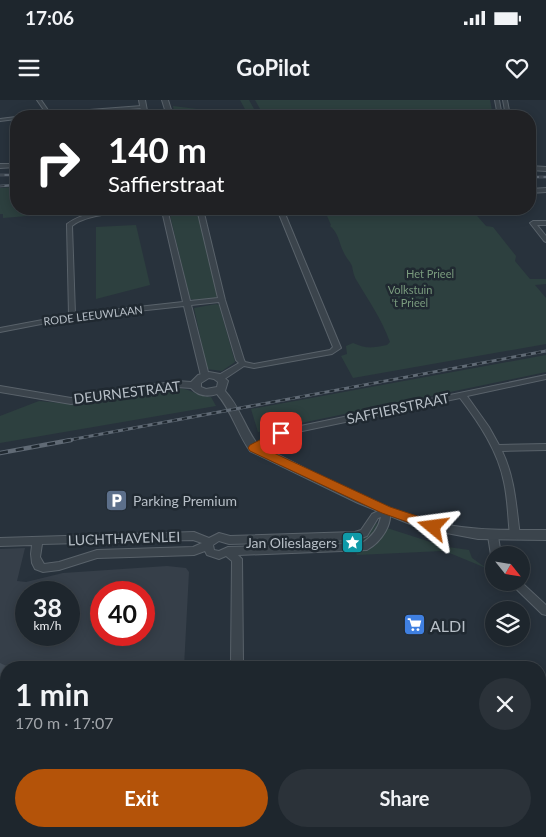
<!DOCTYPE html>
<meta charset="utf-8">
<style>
body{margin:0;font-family:Lato,sans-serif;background:#2b3239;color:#f1f3f6;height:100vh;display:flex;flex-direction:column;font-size:19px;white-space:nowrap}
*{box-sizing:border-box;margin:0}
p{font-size:16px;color:#a1a5aa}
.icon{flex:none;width:28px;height:28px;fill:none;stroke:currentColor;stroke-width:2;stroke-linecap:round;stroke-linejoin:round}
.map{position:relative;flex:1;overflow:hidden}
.sheet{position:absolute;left:0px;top:561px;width:546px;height:176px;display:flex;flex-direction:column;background:#1e262d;border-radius:20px 20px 0 0;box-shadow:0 2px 12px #0003,0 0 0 1px #3c4349}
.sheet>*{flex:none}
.hud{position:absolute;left:10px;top:10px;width:526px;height:105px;border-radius:20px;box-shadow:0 2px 12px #0003,0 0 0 1px #3c4349;background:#202124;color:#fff;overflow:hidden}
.needle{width:32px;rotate:120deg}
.buttons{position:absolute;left:485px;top:446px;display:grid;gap:10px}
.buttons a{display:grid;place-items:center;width:45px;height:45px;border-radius:50%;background:#1e262d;box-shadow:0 2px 12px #0003,0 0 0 1px #3c4349;font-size:25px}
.speed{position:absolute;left:15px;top:481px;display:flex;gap:10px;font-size:25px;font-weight:700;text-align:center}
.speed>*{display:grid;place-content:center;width:65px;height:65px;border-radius:50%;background:#1e262d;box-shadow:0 2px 12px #0003,0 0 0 1px #3c4349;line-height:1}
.speed small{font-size:12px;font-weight:400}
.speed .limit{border:8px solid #d22;background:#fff;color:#111}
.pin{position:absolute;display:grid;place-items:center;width:42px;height:42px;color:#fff;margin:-21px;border-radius:10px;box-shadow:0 2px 8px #0006}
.me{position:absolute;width:55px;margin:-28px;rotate:286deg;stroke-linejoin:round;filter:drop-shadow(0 0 4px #0008)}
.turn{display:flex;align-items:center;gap:18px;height:105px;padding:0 15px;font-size:22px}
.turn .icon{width:65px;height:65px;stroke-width:2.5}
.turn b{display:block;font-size:35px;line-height:42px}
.round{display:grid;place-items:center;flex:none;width:52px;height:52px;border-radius:26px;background:#2b3239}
.head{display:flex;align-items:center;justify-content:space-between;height:85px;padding:0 15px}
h1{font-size:30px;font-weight:700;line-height:38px}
.button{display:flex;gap:10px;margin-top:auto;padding:10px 15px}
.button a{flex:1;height:58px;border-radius:30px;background:#b45309;color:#fff;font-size:20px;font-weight:700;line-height:58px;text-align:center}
.button a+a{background:#2b3239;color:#f1f3f6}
.status{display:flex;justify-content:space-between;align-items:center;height:35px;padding:0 25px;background:#1e262d;direction:ltr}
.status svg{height:14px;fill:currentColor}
header{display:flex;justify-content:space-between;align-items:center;height:65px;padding:0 15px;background:#1e262d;font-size:22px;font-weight:700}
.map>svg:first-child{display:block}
.airport{fill:#363f49;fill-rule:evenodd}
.green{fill:#2d403f}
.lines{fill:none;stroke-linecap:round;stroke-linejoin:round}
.taxiway{fill:#444e58;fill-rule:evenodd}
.minor-casing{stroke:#59626a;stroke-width:2}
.tertiary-casing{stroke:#59626a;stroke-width:2}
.minor{fill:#3b444c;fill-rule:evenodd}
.tertiary{fill:#3b444c;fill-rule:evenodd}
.rail-far2-casing{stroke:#606a75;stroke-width:2.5}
.rail-far1-casing{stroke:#606a75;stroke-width:3}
.rail-casing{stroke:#606a75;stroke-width:4.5}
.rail-far2{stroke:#202931;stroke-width:1;stroke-dasharray:4.5;stroke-linecap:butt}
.rail-far1{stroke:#202931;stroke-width:2;stroke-dasharray:5;stroke-linecap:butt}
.rail{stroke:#202931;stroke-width:2.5;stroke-dasharray:8;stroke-linecap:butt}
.route{fill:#b45309;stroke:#753606}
.labels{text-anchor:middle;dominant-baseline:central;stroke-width:5;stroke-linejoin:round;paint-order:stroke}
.far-park-label{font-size:11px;fill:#799a7d;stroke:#202931}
.far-street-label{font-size:11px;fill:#b7bfc7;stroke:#202931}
.street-label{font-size:14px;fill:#b7bfc7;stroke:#202931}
.poi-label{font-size:14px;fill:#b7bfc7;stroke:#202931;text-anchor:start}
.near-poi-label{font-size:16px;fill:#b7bfc7;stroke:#202931;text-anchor:start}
</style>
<div class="status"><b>17:06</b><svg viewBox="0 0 49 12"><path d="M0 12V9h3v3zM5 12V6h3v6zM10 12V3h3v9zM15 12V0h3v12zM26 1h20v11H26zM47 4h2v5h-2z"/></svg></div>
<header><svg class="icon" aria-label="menu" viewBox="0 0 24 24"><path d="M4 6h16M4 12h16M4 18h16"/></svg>GoPilot<svg class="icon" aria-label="heart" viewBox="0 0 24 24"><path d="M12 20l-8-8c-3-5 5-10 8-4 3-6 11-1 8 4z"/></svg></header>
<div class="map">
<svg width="546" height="737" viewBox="0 0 546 737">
<rect width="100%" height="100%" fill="#28323c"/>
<g class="airport">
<path d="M25 448 17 481 26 482 63 473 167 466 186 468 189 472 184 567 6 568V731H334L338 737H0V449ZM26 492H69V535H26ZM101 492H144V535H101Z"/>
<polygon points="546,698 546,737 518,737 522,731 540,731 540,706"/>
</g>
<g class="green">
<polygon points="240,0 249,0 258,16 175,16 173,6 237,14 246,11"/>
<polygon points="255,0 490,0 493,16 264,16"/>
<polygon points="16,87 16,109 63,109 63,113 3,118 3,114 0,114 0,88"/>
<polygon points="171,109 197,109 217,196 215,198 195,200 190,199 169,111"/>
<path d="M324 109H471L486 126 493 127 516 156 515 161 530 179H546V184L535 185 546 198V244L353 278 341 256 347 254 346 246 353 243C367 249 371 248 387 245L390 242C382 220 369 201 357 181 354 177 353 171 352 166 350 161 346 158 344 153 339 144 339 133 330 126L331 125Z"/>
<polygon points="136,125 150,185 96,199 96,127"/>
<polygon points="216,204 219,205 235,262 222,271 207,269 194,208"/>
<polygon points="546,255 546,272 258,332 251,309"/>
<path d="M177 288C190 288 198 297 211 297L216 306 0 343V316L39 301 80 305Z"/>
<polygon points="376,423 379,424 370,438 363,443 317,445 317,440 364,438"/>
<polygon points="387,428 443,446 442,451 357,455 356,453 374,445"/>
<polygon points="448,447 469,450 472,458 486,468 447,452"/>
<polygon points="238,731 334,731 338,737 242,737"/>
</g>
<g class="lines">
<g class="taxiway">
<polygon points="0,563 11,568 6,568 6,596 0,594"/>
<polygon points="6,604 6,636 0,637 0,605"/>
<polygon points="0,701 6,701 6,731 20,731 19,733 10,737 0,737"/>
<polygon points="25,731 63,731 65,737 27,737"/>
<polygon points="74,731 156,731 158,737 72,737"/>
</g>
<defs>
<g id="minor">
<polygon points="37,0 41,0 50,13 142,6 144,7 142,8 41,16 25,16 27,15 46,13"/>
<polygon points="495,0 499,0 502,16 498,16"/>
<polygon points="503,0 507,0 510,16 506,16"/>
<polygon points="16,17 16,19 0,21 0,19"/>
<polygon points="0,64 16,64 16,67 0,68"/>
<polygon points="546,88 546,92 530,93 530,89"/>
<path d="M137 109H167L190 201 218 198 197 109H203L225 200 244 260 245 262 254 264 330 250 333 247 277 109H283L341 248 332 254 254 268 244 266 223 280H217L216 278 217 276 239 263 236 260 219 202 191 205 209 276 205 278 201 276 184 206 72 218 0 232V228L69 215 67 124C85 110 115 110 137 109ZM162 111 183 202 75 214 72 126C90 111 138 112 162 111Z"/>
<polygon points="533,121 546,121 546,125 537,125 546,136 546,142 544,141 530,123"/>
<path d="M546 275V279L467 296 489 327 499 345 546 344V350L502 351C515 378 516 406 520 436L518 439H512L510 436C508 418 508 400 504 382 498 351 479 323 460 298L288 334 257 350 254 351 250 348 251 346 286 329Z"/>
<path d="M386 407 389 408C394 424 381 442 367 450L238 455 242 459 243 562 245 568H234L231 563 232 461 226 456 219 459 207 455 205 451 194 455 97 458 59 470 43 472 35 469 32 463 31 454 32 445 0 446V438L194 432 209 438 219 433 230 436 355 432 361 430 372 414ZM381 417C378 429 372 437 362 443L228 447 219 451 214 450 213 445 219 441 229 444 356 440 367 436 378 418ZM193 440 202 443 193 447 97 450 59 462 44 464 40 457 42 444Z"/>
<polygon points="493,432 496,433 498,436 501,455 494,455 494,458 491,455 488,436 490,433"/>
<polygon points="509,482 521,482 546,505 546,515 542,514"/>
<polygon points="546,669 546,686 540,690 540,673"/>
<polygon points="333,731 347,731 350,737 335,737"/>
<polygon points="498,731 512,731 510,737 495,737"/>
</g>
<g id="tertiary">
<polygon points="139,0 145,0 148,16 142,16"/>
<polygon points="162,0 168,0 173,16 167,16"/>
<polygon points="530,66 546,67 546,71 530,70"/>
<path d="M209 272 220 274 228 281 225 291C240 307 245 328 258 345 310 370 366 402 421 419 462 431 504 430 546 430V440L478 439 420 428 358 403 250 351C237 333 232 311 217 294 208 297 198 296 191 288L177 287 71 304 0 292V286L71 298 177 281 191 282 198 275ZM209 278 214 279 218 282 217 287 206 289 201 287V283Z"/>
</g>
</defs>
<use href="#minor" class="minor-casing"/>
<use href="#tertiary" class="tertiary-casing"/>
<use href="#minor" class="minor"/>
<use href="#tertiary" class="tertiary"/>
<defs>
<g id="rail-far2">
<polyline points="0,75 16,75"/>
<polyline points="530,77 546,77"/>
<polyline points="0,86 16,85"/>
</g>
<polyline id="rail-far1" points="64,341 546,251"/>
<polyline id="rail" points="0,353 71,340"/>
</defs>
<use href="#rail-far2" class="rail-far2-casing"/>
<use href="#rail-far1" class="rail-far1-casing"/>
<use href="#rail" class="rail-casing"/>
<use href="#rail-far2" class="rail-far2"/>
<use href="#rail-far1" class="rail-far1"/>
<use href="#rail" class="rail"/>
</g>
<polygon class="route" points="281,329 285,330 286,333 285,336 263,348 390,407 438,423 440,427 438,430 433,431 382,413 250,351 248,348 250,345"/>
<defs>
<symbol id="parking-square" viewBox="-11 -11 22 22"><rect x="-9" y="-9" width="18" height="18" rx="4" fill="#5c6f8a" stroke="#202931"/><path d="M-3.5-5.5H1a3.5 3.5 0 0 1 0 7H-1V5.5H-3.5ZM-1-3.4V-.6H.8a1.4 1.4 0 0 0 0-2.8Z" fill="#fff"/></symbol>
<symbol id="sight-square" viewBox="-11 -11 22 22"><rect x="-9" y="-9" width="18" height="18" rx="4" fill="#0f9aa8" stroke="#202931"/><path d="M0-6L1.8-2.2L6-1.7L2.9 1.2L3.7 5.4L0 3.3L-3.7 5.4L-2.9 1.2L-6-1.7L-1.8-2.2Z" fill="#fff"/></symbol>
<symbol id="supermarket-square" viewBox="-11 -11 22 22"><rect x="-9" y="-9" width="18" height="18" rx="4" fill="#3f7fe0" stroke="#202931"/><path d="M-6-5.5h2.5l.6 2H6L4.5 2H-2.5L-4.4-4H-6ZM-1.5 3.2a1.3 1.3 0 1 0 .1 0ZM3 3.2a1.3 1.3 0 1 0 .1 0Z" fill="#fff"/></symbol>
</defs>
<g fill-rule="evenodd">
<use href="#parking-square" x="104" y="388" width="25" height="25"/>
<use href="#sight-square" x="340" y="430" width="25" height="25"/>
<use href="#supermarket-square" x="402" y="512" width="25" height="25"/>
</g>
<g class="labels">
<g class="far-park-label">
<text x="430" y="173">Het Prieel</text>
<text x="410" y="189">Volkstuin<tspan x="410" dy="13">'t Prieel</tspan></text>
</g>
<g class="far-street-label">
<text transform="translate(93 215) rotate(-7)">RODE LEEUWLAAN</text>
</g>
<g class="street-label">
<text transform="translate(127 292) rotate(-7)">DEURNESTRAAT</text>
<text transform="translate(398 308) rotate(-12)">SAFFIERSTRAAT</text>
<text transform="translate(124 438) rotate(-2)">LUCHTHAVENLEI</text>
</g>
<g class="poi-label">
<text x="133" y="400">Parking Premium</text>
<text x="337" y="442" text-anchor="end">Jan Olieslagers</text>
</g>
<g class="near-poi-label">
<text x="430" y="525">ALDI</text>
</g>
</g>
</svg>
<div class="buttons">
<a><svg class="needle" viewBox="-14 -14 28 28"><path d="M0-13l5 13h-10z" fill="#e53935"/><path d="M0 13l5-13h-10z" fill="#a1a5aa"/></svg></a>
<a><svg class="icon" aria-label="layers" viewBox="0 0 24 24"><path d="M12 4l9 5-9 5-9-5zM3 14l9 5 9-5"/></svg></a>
</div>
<div class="speed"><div>38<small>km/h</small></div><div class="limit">40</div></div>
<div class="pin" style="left:281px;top:333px;background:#d93025"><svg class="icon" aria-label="arrive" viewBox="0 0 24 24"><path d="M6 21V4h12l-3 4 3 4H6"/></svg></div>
<svg class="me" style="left:433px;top:427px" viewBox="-20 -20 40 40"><path d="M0-17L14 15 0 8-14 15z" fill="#b45309" stroke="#fff" stroke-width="4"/></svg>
<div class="hud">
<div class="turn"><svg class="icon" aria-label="right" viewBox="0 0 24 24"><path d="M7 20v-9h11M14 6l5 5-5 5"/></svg><div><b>140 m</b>Saffierstraat</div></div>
</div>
<section class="sheet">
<div class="head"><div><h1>1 min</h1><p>170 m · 17:07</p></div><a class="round"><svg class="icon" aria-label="close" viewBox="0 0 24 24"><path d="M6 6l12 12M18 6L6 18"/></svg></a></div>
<div class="button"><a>Exit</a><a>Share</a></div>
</section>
</div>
